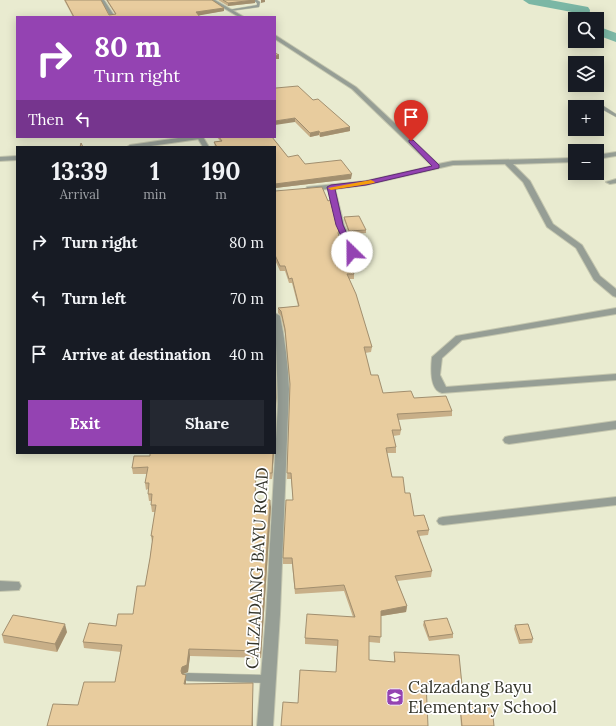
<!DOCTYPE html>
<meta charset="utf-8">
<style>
body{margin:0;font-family:Lora,serif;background:#242831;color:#f1f3f6;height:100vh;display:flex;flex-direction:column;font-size:15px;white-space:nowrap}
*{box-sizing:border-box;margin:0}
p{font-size:13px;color:#9ea1a6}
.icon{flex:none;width:22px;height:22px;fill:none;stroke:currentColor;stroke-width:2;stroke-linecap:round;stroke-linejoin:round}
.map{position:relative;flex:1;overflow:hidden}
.drawer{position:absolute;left:16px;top:146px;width:260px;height:308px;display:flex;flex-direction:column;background:#171b24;border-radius:0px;box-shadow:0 2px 10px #0003}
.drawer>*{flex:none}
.banner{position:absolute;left:16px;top:16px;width:260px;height:122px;border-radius:0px;box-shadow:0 2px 10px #0003;background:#9443b2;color:#fff;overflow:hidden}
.controls{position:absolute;left:568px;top:12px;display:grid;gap:8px}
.controls a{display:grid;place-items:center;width:36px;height:36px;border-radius:0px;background:#171b24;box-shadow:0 2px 10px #0003;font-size:20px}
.pin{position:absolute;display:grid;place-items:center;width:34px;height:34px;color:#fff;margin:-41px -17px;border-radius:50% 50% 50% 0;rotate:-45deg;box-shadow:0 0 4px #0007}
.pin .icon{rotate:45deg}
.me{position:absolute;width:44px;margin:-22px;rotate:337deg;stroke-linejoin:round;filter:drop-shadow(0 0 3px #0008)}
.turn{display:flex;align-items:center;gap:14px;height:84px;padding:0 12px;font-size:18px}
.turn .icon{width:52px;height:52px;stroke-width:2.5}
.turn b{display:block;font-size:28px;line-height:34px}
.then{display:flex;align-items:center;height:38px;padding:0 12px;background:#0003;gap:8px;font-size:15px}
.eta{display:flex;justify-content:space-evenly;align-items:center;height:68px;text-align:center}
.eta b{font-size:24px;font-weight:700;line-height:28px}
.action{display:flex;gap:8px;margin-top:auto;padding:8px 12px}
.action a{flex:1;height:46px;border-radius:0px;background:#9443b2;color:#fff;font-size:16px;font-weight:700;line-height:46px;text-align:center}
.action a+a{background:#242831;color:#f1f3f6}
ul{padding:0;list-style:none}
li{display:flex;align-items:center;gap:12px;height:56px;padding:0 12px}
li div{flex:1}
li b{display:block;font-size:15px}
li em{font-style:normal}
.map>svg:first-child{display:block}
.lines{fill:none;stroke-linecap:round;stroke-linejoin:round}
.river{fill:#7bb7a5;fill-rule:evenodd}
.service-casing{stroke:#c5c7af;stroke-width:1}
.minor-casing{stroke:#c5c7af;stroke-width:2}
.tertiary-casing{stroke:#c5c7af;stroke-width:2}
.service{fill:#969e95;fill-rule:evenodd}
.minor{fill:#969e95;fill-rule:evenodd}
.tertiary{fill:#969e95;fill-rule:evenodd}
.wall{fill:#c8af88}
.shaded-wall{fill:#a28f6f}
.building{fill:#e8cc9e;stroke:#a28f6f}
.route{fill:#9443b2;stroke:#602c74}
.slow{fill:#f59e0b}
.labels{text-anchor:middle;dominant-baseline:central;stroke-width:3.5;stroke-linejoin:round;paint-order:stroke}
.near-street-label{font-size:17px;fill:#34352b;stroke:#fff}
.near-poi-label{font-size:17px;fill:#34352b;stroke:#fff;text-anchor:start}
</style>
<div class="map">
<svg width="616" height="726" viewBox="0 0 616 726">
<rect width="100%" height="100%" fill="#e9ebd0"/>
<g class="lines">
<g class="river">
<polygon points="523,0 550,0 588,7 590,10 589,19 575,19 577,13 529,4"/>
<polygon points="597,26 616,33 616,42 597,35"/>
</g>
<defs>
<g id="service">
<polygon points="253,0 257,0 260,2 259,7 230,11 228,10 257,5 257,3"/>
<polygon points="598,105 602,105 616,114 616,117 598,107"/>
<polygon points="188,673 269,675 273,676 274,679 273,682 269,683 188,681 184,680 183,677 184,674"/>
</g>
<g id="minor">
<polygon points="210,0 215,0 244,17 239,17"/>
<polygon points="275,35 356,87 438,164 453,161 575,158 575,162 513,164 530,181 553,224 582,245 600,276 616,289 616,297 613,296 594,280 576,248 547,227 523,182 505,164 453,165 366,185 335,189 344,225 355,252 351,255 348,254 336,225 328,189 310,191 306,189 307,187 366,181 432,166 352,89 275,39"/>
<polygon points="185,137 202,137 199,139 144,147 127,147 130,145"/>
<polygon points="616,152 616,156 597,159 597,155"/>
<polygon points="17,156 17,160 0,161 0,157"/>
<polygon points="616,179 616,183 610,184 606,182"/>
<path d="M616 308V314L462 340 442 358 440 375 446 387 616 374V380L442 393C429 390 431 367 432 357L456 336Z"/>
<polygon points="616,421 616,429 509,444 505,443 503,440 505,437 509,436"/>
<polygon points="616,497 616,505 443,525 439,524 437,521 439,518 443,517"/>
<polygon points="0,581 19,582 21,586 19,590 0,591"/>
</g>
<g id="tertiary">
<polygon points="100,0 104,0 115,17 111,17"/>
<polygon points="197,137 203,137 209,147 203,147"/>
<path d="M275 313 280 316C285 340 288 364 289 389L280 614 273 726H257L266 614 278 404Z"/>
</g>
</defs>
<use href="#service" class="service-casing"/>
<use href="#minor" class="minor-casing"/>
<use href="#tertiary" class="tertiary-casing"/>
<use href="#service" class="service"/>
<use href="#minor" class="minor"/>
<use href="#tertiary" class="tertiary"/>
</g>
<g class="wall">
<polygon points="64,0 101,0 109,15 115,14 106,0 212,0 224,8 224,11 198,15 200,17 73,17"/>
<polygon points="218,0 255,0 255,3 228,6"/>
<polygon points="276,88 313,100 350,127 350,131 320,137 319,135 310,137 295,122"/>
<polygon points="217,137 272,137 288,157 305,164 351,179 275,188 275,147 215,147 214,142 220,141"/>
<polygon points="275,191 338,235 344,249 344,253 354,274 354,279 349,279 372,347 371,352 365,353 371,375 383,393 414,398 452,411 452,416 398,420 401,430 400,435 393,436 396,447 396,453 387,453 392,477 405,493 414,516 429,530 428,535 419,536 432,571 431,577 397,581 407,606 406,612 381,616 380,643 369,642 369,660 394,662 394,652 462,685 461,691 426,689 298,703 336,672 337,646 305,644 305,638 353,617 344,591 295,594 292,564 283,564 283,558 293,500 291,479 287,479 290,387 285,334 281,316 278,313 278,308 298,306 292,283 289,283 285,271 280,271 275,260"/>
<polygon points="344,217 366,230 366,233 349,234 344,220"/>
<polygon points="274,453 272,479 256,480 255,499 271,507 261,658 190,656 188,672 182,674 186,675 186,684 254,690 78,705 115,682 121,652 84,648 83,642 116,626 133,614 145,586 150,558 152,542 151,536 155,512 152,512 151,505 151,501 149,501 148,494 148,489 146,490 145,483 147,474 133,474 132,468"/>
<polygon points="424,621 453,634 453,638 429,641 423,625"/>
<polygon points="515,625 533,639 532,643 519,644 514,629"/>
<polygon points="67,632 57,652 4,643 2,635"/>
<polygon points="460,706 494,726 461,726 460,710"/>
</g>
<g class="shaded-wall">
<polygon points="255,0 255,3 228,6 228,3"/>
<polygon points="261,0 265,0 265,2 261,3"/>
<polygon points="224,8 224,11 196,16 196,12"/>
<polygon points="279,55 279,59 275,59 275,56"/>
<polygon points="295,118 295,122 275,125 275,121"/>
<polygon points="350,127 350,131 320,137 320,133"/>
<polygon points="319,131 319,135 310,137 310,133"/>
<polygon points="352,174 351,179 275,188 275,184"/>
<polygon points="276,398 276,404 275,430 275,421"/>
<polygon points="273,453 274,453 272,479 272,473"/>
<polygon points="270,500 271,507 261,658 260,651"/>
<polygon points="407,606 406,612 381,616 381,611"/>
<polygon points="65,624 67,632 57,652 55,644"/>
<polygon points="189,649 190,656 188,672 183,674 182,677 181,671 182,667"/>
<polygon points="186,675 186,682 185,691 184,684"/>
<polygon points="253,683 253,726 252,726"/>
</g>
<g class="building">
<polygon points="65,0 101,0 109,15 116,14 107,0 212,0 224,8 196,12 200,17 74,17"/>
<polygon points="223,0 255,0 228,3"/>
<polygon points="275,53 279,55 275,56"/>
<polygon points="298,86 313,100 318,99 350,127 320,133 319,131 310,133 295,118 275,121 275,88 276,88"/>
<polygon points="219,137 272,137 288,157 298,155 305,164 341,160 352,174 275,184 275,147 217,147 214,142 222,141"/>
<polygon points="81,143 83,147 80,147"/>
<polygon points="322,187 328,201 330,200 339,230 338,233 344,249 342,249 354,274 347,274 356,294 372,347 364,347 371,375 378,375 383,393 411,391 414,398 446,396 452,411 397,414 401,430 392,430 396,447 386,448 392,477 403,477 405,493 410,493 414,516 424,515 429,530 417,531 432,571 395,576 407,606 381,611 381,637 369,636 369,660 395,662 394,652 459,655 462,685 426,683 428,726 281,726 283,702 298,703 300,670 336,672 338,640 305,638 307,614 355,617 344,585 295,589 292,558 283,558 286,500 293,500 291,473 287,473 290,384 285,329 281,311 278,308 299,306 292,278 289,279 285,266 280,266 275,255 275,191"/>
<polygon points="359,216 366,230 349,231 344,217"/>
<polygon points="275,357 276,398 275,421"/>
<polygon points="150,453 273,453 272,473 256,473 255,499 270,500 260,651 189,649 187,665 182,667 181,671 182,674 186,675 184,684 253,683 252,726 47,726 53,704 78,705 84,682 115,682 122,645 83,642 89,623 116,626 118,614 133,614 137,586 145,586 150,558 153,536 151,536 156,505 151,505 152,494 148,494 149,483 145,483 148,467 132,468 134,456 150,456"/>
<polygon points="13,615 65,624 55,644 2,635"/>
<polygon points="447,618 453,634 429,637 424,621"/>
<polygon points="528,624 533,639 520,640 515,625"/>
<polygon points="460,706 492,707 494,726 462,726"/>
</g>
<polygon class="route" points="409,140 413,140 439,165 439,168 366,185 335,189 343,225 355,252 349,253 336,225 327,187 331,185 366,181 432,166 409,142"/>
<polygon class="slow" points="371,180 375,182 374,183 331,190 328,188"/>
<defs>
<symbol id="school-square" viewBox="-11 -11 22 22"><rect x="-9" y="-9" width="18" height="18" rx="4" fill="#9443b2" stroke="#fff"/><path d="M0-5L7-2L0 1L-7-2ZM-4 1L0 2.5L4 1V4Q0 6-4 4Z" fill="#fff"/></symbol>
</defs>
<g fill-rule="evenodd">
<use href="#school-square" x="385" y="687" width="20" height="20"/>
</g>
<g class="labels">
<g class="near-street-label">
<text transform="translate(257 568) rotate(-87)">CALZADANG BAYU ROAD</text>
</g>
<g class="near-poi-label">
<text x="408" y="687">Calzadang Bayu<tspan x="408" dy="20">Elementary School</tspan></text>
</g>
</g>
</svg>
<div class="controls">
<a><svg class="icon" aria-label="search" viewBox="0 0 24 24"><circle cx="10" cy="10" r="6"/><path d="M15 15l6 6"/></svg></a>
<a><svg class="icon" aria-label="layers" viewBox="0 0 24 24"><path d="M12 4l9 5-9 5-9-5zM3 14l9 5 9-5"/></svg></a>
<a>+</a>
<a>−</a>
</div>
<div class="pin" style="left:411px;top:141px;background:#d93025"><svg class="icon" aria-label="arrive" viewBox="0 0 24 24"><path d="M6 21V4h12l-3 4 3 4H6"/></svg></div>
<svg class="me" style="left:352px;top:252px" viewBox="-20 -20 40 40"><circle r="19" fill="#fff"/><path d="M0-13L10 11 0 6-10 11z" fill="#9443b2"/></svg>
<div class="banner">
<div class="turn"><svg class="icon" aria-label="right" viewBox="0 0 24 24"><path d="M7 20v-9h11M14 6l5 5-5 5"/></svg><div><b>80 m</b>Turn right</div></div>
<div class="then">Then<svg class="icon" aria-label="left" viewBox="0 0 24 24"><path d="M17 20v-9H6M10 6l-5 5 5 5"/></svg></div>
</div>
<section class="drawer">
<div class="eta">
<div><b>13:39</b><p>Arrival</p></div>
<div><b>1</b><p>min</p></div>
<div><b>190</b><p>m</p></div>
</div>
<ul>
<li><svg class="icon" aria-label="right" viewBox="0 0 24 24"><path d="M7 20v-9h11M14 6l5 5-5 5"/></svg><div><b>Turn right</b></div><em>80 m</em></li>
<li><svg class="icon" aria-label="left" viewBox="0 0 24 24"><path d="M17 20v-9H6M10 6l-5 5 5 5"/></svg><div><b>Turn left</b></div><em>70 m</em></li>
<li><svg class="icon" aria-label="arrive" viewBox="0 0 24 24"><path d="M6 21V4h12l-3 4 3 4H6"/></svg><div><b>Arrive at destination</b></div><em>40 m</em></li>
</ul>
<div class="action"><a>Exit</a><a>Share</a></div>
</section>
</div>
